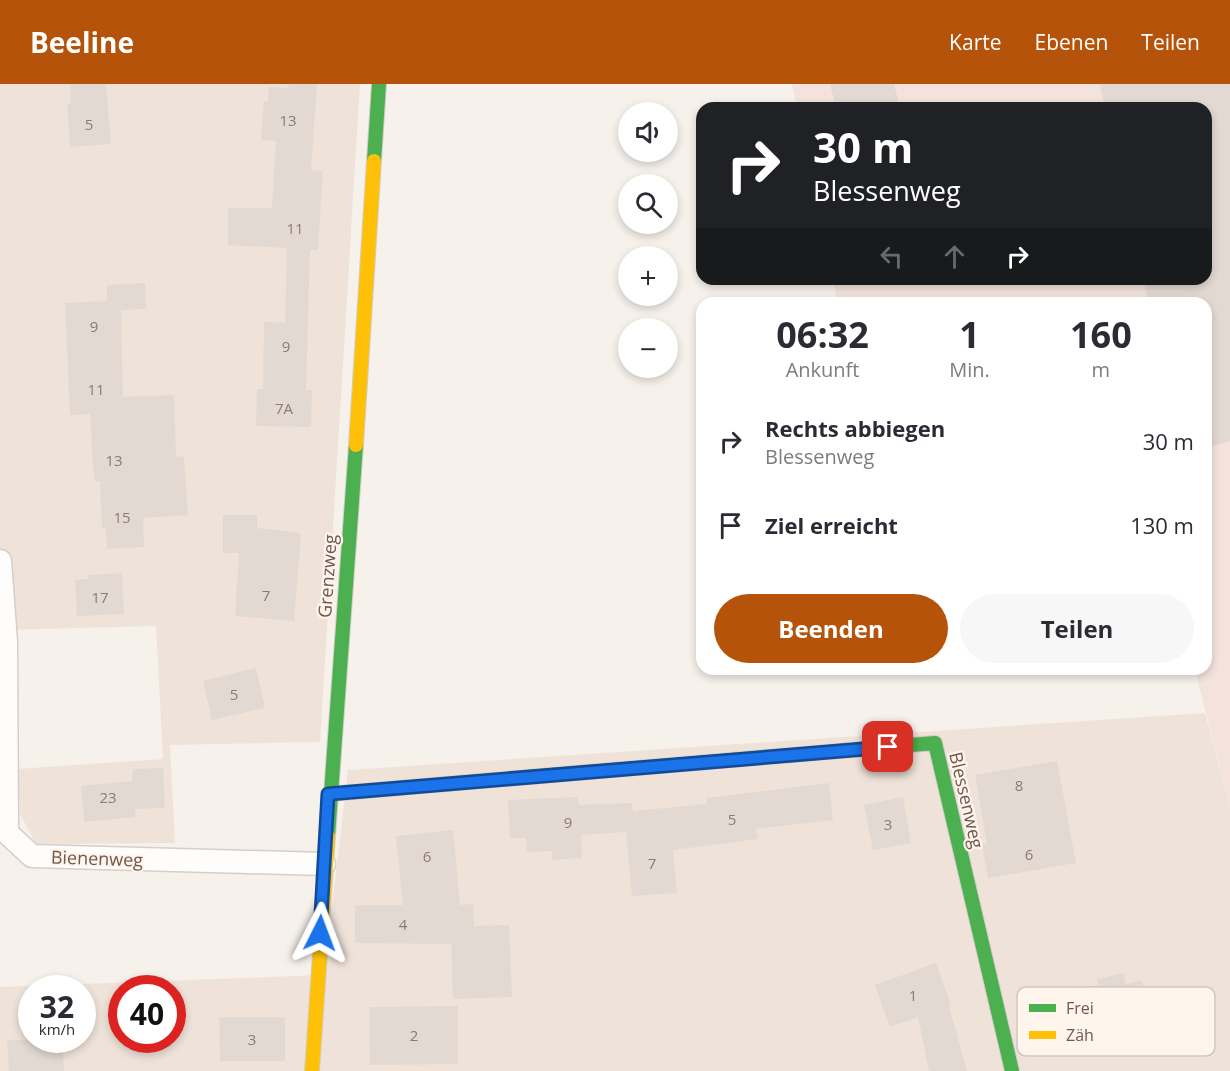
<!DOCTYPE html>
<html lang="de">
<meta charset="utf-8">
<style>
body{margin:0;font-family:"Open Sans",sans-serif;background:#f7f7f7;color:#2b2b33;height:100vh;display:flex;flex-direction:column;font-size:22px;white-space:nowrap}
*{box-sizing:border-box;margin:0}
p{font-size:20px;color:#7c7c81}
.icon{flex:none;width:33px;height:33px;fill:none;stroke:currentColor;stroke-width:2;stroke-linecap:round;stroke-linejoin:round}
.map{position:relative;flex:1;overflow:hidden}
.side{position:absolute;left:696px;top:213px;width:516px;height:378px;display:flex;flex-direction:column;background:#fff;border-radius:18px;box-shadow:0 3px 9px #0003}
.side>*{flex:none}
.top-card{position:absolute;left:696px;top:18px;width:516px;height:183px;border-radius:18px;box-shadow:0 3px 9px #0003;background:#202124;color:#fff;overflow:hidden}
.controls{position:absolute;left:618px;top:18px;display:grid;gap:12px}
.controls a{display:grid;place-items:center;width:60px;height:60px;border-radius:50%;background:#fff;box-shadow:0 3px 9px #0003;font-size:30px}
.speed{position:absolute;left:18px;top:891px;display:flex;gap:12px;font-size:30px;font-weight:700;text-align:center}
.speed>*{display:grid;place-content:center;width:78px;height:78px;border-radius:50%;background:#fff;box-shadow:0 3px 9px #0003;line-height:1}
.speed small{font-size:15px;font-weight:400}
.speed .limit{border:9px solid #d22;background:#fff;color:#111}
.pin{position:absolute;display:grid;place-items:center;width:51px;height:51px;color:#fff;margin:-26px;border-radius:12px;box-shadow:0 3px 9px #0006}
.me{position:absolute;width:66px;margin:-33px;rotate:3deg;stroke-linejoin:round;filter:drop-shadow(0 0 4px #0008)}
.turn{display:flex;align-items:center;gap:21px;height:126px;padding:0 18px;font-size:27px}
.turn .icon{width:78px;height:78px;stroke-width:2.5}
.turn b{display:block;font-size:42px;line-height:51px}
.lanes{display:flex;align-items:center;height:57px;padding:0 18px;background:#0003;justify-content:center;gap:30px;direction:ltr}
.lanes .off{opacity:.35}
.eta{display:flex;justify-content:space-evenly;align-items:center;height:102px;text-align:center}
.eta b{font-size:36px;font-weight:700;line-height:42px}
.primary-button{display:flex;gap:12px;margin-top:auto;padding:12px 18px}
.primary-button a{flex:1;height:69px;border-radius:36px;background:#b45309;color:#fff;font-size:24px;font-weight:700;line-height:69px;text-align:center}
.primary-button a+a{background:#f7f7f7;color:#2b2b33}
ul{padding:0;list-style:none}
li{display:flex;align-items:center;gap:18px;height:84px;padding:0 18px}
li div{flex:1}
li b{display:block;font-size:22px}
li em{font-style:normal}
header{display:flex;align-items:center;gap:36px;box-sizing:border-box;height:84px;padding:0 30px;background:#b45309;color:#fff}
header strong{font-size:28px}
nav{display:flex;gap:33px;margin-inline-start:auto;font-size:21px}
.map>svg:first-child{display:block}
.residential{fill:#efe3d9;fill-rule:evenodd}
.commercial{fill:#f3e3dc}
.building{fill:#e2d9d3}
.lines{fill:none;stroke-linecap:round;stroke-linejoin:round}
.street-casing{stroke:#d5ceca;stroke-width:25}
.fast-casing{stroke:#d5ccc8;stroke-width:16}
.slow-casing{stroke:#d5ccc8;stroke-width:16}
.street{stroke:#fefdfc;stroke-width:22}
.fast{stroke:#4caf50;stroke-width:14}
.slow{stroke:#ffc107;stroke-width:14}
.route-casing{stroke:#114b97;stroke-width:15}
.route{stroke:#1a73e8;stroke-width:10}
.labels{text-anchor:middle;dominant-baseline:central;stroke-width:4.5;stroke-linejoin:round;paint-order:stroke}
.number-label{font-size:15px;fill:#907a71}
.street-label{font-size:18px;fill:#72574d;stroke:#fef5ed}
.key{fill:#fef5ed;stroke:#d4c6bd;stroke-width:1.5}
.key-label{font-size:16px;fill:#72574d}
</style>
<header>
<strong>Beeline</strong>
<nav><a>Karte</a><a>Ebenen</a><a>Teilen</a></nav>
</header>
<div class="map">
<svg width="1230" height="987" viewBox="0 0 1230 987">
<rect width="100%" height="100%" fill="#f6f1eb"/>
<g class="residential">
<polygon points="0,0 360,0 320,658 170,661 175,759 36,760 20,730 17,685 163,675 156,542 0,546"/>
<path d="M1205 629 1230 724V987H0V903L324 891 348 686ZM32 904H82V956H32ZM122 904H172V956H122Z"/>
</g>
<polygon class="commercial" points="792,0 1230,0 1230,724 1195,585 1206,585 1206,219 1115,219 1113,214 837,218 833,195 1206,195 1206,24 797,24"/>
<g class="building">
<polygon points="70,0 106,0 111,60 70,63 67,20 71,20"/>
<polygon points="289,0 317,0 311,86 323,87 318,166 310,166 306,306 312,306 311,343 256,342 257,305 263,305 264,238 285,239 287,164 228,161 228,124 272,124 276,57 261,56 264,17 268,17 269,3 288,4"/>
<polygon points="830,0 894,0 900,24 836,24"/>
<polygon points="1100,0 1230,0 1230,357 1206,364 1206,219 1149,219 1143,195 1206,195 1206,24 1105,24"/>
<polygon points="145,199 146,225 121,226 123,313 174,311 176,373 184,372 188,431 143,434 144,463 107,465 106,444 102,444 100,397 95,397 93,385 90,330 70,331 65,219 107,217 107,201"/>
<polygon points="223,431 257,431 257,444 301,449 294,537 235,532 239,469 223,469"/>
<polygon points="122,489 124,530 77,532 75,496 88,495 88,491"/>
<polygon points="256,584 265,624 212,636 203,597"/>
<polygon points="1057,677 1076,779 988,794 982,760 987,760 975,691"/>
<polygon points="163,684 165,724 135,725 135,733 84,738 81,702 132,697 133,685"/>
<polygon points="829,699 833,736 756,745 758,755 673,766 677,809 632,812 626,748 581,751 582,774 552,776 552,767 527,768 526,754 510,754 508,716 578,713 579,721 632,719 633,727 707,720 706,714"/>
<polygon points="903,713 911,759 873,766 864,721"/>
<polygon points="453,746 460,821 473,820 474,842 509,841 512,913 453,915 451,860 355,859 355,821 403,821 396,752"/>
<polygon points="936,879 951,921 949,922 967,987 929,987 918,933 890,943 875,901"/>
<polygon points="1123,889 1126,900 1142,896 1148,921 1170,917 1177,950 1133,960 1126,929 1075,940 1079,958 1037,967 1026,917 1098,901 1097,895"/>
<polygon points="458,922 458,980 370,981 369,923"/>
<polygon points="219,933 285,933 285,977 220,977"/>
<polygon points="7,956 62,956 64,987 9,987"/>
</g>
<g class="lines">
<defs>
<polyline id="street" points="0,477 6,558 7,749 32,772 324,780"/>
<g id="fast">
<polyline points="374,77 379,0"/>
<polyline points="528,693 935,659 1012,987"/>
<polyline points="328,752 356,361"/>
</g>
<g id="slow">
<polyline points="356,361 374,77"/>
<polyline points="329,710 528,693"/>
<polyline points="312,987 328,752"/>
</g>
</defs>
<use href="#street" class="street-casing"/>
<use href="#fast" class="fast-casing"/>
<use href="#slow" class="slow-casing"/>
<use href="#street" class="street"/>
<use href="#fast" class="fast"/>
<use href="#slow" class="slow"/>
</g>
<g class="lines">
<defs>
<polyline id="route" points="320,849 328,710 888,663"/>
</defs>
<use href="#route" class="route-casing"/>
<use href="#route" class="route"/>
</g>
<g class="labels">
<g class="number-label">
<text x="288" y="36">13</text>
<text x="89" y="40">5</text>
<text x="295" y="144">11</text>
<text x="94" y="242">9</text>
<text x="286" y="262">9</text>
<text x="96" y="305">11</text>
<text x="284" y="324">7A</text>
<text x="114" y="376">13</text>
<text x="122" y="433">15</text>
<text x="266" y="511">7</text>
<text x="100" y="513">17</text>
<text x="234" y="610">5</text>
<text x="1019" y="701">8</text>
<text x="108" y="713">23</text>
<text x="732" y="735">5</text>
<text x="568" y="738">9</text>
<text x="888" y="740">3</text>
<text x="1029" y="770">6</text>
<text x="427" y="772">6</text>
<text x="652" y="779">7</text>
<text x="403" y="840">4</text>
<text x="913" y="911">1</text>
<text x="414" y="951">2</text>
<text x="252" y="955">3</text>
</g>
<g class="street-label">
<text transform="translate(327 492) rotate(-86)">Grenzweg</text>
<text transform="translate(967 716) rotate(77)">Blessenweg</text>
<text transform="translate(97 774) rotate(2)">Bienenweg</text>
</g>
</g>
<rect x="1017" y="903" width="198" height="69" rx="9" class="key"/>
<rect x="1029" y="920" width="27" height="8" fill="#4caf50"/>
<rect x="1029" y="947" width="27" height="8" fill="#ffc107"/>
<g class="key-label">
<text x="1066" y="930">Frei</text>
<text x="1066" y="957">Zäh</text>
</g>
</svg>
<div class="controls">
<a><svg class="icon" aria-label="sound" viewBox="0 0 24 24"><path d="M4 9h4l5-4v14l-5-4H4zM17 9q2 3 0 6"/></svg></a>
<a><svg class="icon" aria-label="search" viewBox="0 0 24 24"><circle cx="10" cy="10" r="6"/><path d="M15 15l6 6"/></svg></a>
<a>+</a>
<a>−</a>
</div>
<div class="speed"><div>32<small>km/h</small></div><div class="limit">40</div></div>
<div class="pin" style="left:888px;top:663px;background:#d93025"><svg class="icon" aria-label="arrive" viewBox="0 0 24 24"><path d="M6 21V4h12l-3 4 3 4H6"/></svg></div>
<svg class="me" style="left:320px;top:849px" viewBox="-20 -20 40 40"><path d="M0-17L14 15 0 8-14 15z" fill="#1a73e8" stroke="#fff" stroke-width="4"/></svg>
<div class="top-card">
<div class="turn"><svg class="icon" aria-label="right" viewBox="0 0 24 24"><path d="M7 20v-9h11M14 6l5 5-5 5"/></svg><div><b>30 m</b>Blessenweg</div></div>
<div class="lanes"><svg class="icon off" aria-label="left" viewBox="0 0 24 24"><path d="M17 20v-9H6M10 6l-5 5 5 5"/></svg><svg class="icon off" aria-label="ahead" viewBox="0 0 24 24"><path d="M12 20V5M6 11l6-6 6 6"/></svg><svg class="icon" aria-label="right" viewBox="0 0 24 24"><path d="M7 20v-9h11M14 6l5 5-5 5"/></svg></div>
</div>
<section class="side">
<div class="eta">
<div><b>06:32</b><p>Ankunft</p></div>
<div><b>1</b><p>Min.</p></div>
<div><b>160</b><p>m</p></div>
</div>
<ul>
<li><svg class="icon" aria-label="right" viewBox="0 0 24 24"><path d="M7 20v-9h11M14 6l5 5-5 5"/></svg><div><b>Rechts abbiegen</b><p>Blessenweg</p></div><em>30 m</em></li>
<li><svg class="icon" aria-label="arrive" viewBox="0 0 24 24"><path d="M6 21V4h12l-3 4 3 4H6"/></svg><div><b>Ziel erreicht</b></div><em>130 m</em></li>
</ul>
<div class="primary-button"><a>Beenden</a><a>Teilen</a></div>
</section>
</div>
